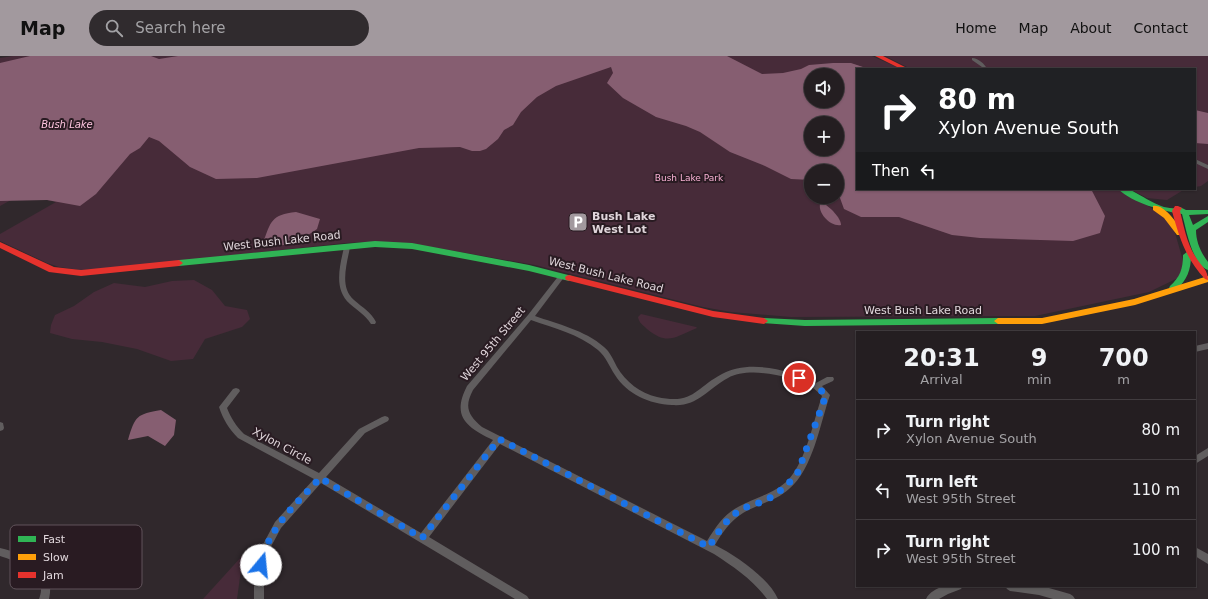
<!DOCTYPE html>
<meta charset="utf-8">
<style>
body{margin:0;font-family:"DejaVu Sans",sans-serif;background:#302b2e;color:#f1f3f6;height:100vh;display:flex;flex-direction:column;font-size:15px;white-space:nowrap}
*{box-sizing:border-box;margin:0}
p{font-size:13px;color:#a3a2a5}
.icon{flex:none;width:22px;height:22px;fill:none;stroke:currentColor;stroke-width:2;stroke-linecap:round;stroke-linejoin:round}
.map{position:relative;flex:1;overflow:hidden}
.drawer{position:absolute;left:856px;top:275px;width:340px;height:256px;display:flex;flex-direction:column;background:#241e21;border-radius:0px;box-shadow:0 1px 3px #0004,0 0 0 1px #413c3f}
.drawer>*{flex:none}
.guide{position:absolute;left:856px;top:12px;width:340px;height:122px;border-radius:0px;box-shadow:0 1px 3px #0004,0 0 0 1px #413c3f;background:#202124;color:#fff;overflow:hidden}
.buttons{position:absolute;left:804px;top:12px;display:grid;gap:8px}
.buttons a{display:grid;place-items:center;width:40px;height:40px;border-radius:50%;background:#241e21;box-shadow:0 1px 3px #0004,0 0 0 1px #413c3f;font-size:20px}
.pin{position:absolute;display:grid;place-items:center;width:34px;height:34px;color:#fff;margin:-17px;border:2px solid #fff;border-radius:50%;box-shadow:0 1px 4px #0007}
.me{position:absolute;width:44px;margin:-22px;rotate:17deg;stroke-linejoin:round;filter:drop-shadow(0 0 3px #0008)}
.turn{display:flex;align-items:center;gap:14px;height:84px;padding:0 16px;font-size:18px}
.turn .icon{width:52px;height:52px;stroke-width:2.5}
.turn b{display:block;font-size:28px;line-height:34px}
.then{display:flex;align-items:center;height:38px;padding:0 16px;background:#0003;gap:8px;font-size:15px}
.eta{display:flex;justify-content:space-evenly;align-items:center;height:68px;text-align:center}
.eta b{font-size:24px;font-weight:600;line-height:28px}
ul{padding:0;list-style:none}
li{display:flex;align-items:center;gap:12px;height:60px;padding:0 16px;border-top:1px solid #413c3f}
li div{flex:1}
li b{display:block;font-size:15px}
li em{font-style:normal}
header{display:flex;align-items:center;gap:24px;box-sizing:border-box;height:56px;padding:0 20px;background:#a2999e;color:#111}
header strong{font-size:19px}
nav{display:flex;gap:22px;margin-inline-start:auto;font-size:14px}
.search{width:280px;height:36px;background:#302b2e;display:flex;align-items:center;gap:10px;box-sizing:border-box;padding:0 14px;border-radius:22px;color:#a3a2a5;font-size:15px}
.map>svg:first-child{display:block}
.green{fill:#472b39;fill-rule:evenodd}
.water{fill:#865e71;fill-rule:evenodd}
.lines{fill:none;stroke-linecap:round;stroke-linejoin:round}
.street{fill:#605d5e;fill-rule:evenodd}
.fast{fill:#30b455;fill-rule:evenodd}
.slow{fill:#ff9f0a;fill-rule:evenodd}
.jam{fill:#e5322d;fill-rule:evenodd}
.route{stroke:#1a73e8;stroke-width:7;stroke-dasharray:0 12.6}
.labels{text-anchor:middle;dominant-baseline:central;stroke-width:4;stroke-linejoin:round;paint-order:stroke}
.far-park-label{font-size:9px;fill:#f9b1d4;stroke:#291b22}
.far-water-label{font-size:10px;font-style:italic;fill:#fec4df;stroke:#291b22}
.poi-label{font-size:11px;font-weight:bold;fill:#e0d6db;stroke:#291b22;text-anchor:start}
.street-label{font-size:11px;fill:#e0d6db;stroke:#291b22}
.key{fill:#291b22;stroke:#60535a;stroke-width:1}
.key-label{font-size:11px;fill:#e0d6db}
</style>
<header>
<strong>Map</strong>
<div class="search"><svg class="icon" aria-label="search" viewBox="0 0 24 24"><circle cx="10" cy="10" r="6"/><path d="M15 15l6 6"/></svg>Search here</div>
<nav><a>Home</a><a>Map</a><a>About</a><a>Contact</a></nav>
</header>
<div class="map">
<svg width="1208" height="543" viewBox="0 0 1208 543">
<rect width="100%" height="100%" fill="#30282c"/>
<g class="green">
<path d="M13 0H872L901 13H857V133H1118L1155 154 1173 170 1184 208 1183 214 1178 222 1149 236 1035 260 791 261 731 256 703 251 535 209 414 188 365 186 345 187 118 212 80 214 59 211 47 207 0 185V178L56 146 47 144H11L0 150V2ZM811 19H837V45H811ZM811 67H837V93H811ZM811 115H837V141H811Z"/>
<polygon points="885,0 1208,0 1208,109 1195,103 1195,13 911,13"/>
<polygon points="1195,106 1208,112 1208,125 1201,130 1195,131"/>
<polygon points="1130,133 1185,133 1167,144 1147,142"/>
<polygon points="194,224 212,234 225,250 247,254 250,263 242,271 205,283 193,303 171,305 137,293 102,286 72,283 50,277 51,269 55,259 74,250 94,236 114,227 145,231 172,225"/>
<path d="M641 258 696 271 697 272C674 281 668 290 647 273 643 269 639 267 638 261Z"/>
<polygon points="243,499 237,543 203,543"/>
</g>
<g class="water">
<path d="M30 0H151L159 3 178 0H727L762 18 783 17 801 13 809 9 833 7H851L869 13H857V133H1091L1105 160 1100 177 1073 185 980 182 952 179 899 161H861L844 153 840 142 841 127 837 126V115H811V124L791 123 765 110 730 96 700 76 686 70 656 61 623 42 607 27 613 17 611 11 556 30 537 41 521 56 513 69 504 74 498 83 486 93 480 95H472L460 91 419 92 257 122 216 123 190 111 159 85 149 81 140 92 130 98 96 138 80 150 47 144 0 145V7ZM811 19H837V45H811ZM811 67H837V93H811Z"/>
<polygon points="1195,54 1208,57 1208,88 1195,87"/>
<path d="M823 147C830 151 841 162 841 169 831 171 818 158 820 148Z"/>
<path d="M296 156 320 163 317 173C298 186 287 193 263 187 271 165 271 159 296 156Z"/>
<path d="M161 354 176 364 174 379 165 390 148 380 128 384C135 360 137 358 161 354Z"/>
</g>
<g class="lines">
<g class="street">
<path d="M972 2C978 2 985 8 987 13H983L982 11 972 4Z"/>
<polygon points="1195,103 1208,109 1208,113 1195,107"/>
<path d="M347 189 350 191C347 208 339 231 354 244 363 252 371 256 376 266L375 268H371C365 259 358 255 350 248 333 233 340 210 344 191Z"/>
<path d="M560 218H564L565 220 535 260C557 268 585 274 604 291 610 296 613 303 617 311 626 326 640 337 657 341 694 349 695 332 722 318 749 303 790 314 816 327L827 321H833L834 323 833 325 822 330 830 339C820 368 813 413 789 433 776 445 758 448 743 457 730 465 722 477 715 489 735 499 769 522 778 543H767C753 524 734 511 714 498L500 388 429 481 527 540 529 543H515L321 427 281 472 267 498 264 521V543H254V521L260 494 275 466 314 423 238 382C229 373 223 363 219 351L233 333 236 332 239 333 240 335 227 352C231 362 236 370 244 378L319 417 359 373 382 361 385 360 388 361 389 363 388 365 365 377 326 421 421 477 493 384C467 371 451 361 467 330L528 259ZM531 264C553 272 579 278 598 294 606 301 609 310 615 319 627 338 649 348 672 349 698 351 707 333 728 322 749 310 792 320 813 332 816 334 819 337 822 340 813 366 807 402 789 423 775 438 755 441 738 451 724 458 715 472 707 485L482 371C468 359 464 351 473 334Z"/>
<polygon points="1208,287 1208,293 1195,296 1195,290"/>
<polygon points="0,366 3,367 4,372 3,374 0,375"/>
<polygon points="1208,392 1208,400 1195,408 1195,400"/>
<polygon points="1195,491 1208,498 1208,508 1195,500"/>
<path d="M0 492C27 499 57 509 49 543H39C40 540 41 537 41 534 44 513 15 505 0 500Z"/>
<path d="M943 530H963L961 533 948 538 939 543H926C929 536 937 533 943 530Z"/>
<polygon points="1005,530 1042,530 1070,538 1073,540 1075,543 1053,543 1039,539 1010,535 1007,533"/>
</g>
<g class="fast">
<path d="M1118 133C1121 133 1125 132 1128 133 1143 139 1163 157 1180 151L1186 154H1208V158L1189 159 1193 169 1208 160V166L1196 174C1196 186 1201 197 1208 206V214C1192 209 1186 172 1182 158 1162 155 1133 147 1118 133Z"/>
<polygon points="375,185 412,187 529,209 572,220 573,222 569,225 529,215 412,193 375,191 179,210 175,207 179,204"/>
<path d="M1187 196 1191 199C1191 214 1187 224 1176 234H1170L1169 232 1170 230C1180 221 1183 213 1183 199Z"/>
<polygon points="764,262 805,264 998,262 1002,265 998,268 805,270 761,267 760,265 761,263"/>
</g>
<g class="slow">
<path d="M1153 150C1165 148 1178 169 1184 177L1183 179H1177L1164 162 1153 154Z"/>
<polygon points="1208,220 1208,226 1135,249 1042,268 998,268 994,265 998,262 1042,262 1134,243"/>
</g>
<g class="jam">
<polygon points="875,0 883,0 909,13 901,13"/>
<path d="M1175 150H1178L1182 152 1180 155C1184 171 1187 189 1197 203 1202 211 1208 214 1208 224L1205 223C1186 203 1179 181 1172 155Z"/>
<polygon points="0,186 54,211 81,214 179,204 183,207 179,210 81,220 49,216 0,192"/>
<polygon points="569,219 713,255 764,262 768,265 764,268 713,261 566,224 565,222 566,220"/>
</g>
</g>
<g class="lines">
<path class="route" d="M261 509C267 473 297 447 320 422L422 482 499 383 709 491C717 478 725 464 739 455 748 449 759 448 768 443 780 436 790 427 798 416L826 339 816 330 799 322"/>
</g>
<defs>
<symbol id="parking-square" viewBox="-11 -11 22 22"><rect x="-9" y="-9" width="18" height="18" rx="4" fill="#a2999e" stroke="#291b22"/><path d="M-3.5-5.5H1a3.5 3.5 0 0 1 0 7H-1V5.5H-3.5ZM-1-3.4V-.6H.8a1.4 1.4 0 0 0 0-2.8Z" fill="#fff"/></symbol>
</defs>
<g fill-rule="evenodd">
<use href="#parking-square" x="567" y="155" width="22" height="22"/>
</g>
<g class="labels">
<g class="far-park-label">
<text x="689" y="122">Bush Lake Park</text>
</g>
<g class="far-water-label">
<text x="67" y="68">Bush Lake</text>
</g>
<g class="poi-label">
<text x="592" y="160">Bush Lake<tspan x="592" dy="13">West Lot</tspan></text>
</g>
<g class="street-label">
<text transform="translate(282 185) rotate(-6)">West Bush Lake Road</text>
<text transform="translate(606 219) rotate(14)">West Bush Lake Road</text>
<text x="923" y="254">West Bush Lake Road</text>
<text transform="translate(493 288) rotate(-50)">West 95th Street</text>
<text transform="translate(282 390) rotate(28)">Xylon Circle</text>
</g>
</g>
<rect x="10" y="469" width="132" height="64" rx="6" class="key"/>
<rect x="18" y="480" width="18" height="6" fill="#30b455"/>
<rect x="18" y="498" width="18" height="6" fill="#ff9f0a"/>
<rect x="18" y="516" width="18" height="6" fill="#e5322d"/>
<g class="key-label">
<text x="43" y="487">Fast</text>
<text x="43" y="505">Slow</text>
<text x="43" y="523">Jam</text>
</g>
</svg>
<div class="buttons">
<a><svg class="icon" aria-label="sound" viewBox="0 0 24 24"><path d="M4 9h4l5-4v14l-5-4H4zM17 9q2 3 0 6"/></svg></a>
<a>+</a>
<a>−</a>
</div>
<div class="pin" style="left:799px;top:322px;background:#d93025"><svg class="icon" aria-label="arrive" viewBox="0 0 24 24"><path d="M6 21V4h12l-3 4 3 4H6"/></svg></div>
<svg class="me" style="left:261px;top:509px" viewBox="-20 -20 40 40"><circle r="19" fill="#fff"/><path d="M0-13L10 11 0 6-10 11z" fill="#1a73e8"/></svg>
<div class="guide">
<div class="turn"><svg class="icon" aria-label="right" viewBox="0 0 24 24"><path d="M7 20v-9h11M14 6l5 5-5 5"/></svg><div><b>80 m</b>Xylon Avenue South</div></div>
<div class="then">Then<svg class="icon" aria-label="left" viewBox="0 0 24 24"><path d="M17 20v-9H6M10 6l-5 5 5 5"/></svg></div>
</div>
<section class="drawer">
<div class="eta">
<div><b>20:31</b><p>Arrival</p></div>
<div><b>9</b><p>min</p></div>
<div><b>700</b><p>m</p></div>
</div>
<ul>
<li><svg class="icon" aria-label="right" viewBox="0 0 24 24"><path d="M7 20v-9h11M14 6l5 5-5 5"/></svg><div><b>Turn right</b><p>Xylon Avenue South</p></div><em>80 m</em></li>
<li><svg class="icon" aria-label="left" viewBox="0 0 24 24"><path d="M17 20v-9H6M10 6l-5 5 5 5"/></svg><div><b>Turn left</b><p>West 95th Street</p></div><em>110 m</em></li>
<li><svg class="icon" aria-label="right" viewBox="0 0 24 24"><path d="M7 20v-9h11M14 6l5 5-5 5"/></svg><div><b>Turn right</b><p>West 95th Street</p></div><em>100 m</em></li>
</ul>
</section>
</div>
